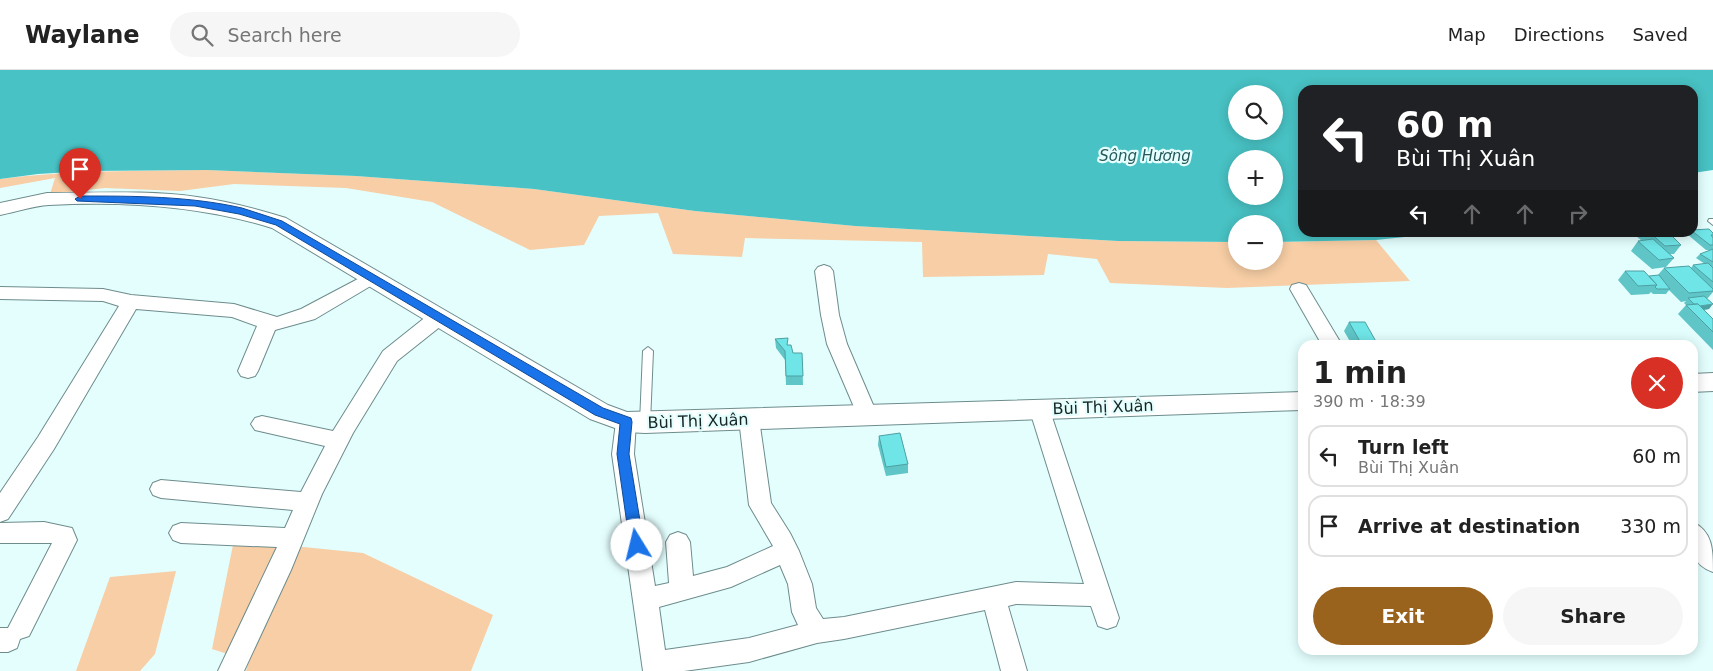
<!DOCTYPE html>
<meta charset="utf-8">
<style>
body{margin:0;font-family:"DejaVu Sans",sans-serif;background:#f6f6f6;color:#222;height:100vh;display:flex;flex-direction:column;font-size:19px;white-space:nowrap}
*{box-sizing:border-box;margin:0}
p{font-size:16px;color:#767676}
.icon{flex:none;width:28px;height:28px;fill:none;stroke:currentColor;stroke-width:2;stroke-linecap:round;stroke-linejoin:round}
.map{position:relative;flex:1;overflow:hidden}
.panel{position:absolute;left:1298px;top:270px;width:400px;height:315px;display:flex;flex-direction:column;background:#fff;border-radius:15px;box-shadow:0 2px 12px #0003}
.panel>*{flex:none}
.hud{position:absolute;left:1298px;top:15px;width:400px;height:152px;border-radius:15px;box-shadow:0 2px 12px #0003;background:#202124;color:#fff;overflow:hidden}
.buttons{position:absolute;left:1228px;top:15px;display:grid;gap:10px}
.buttons a{display:grid;place-items:center;width:55px;height:55px;border-radius:50%;background:#fff;box-shadow:0 2px 12px #0003;font-size:25px}
.pin{position:absolute;display:grid;place-items:center;width:42px;height:42px;color:#fff;margin:-51px -21px;border-radius:50% 50% 50% 0;rotate:-45deg;box-shadow:0 0 5px #0007}
.pin .icon{rotate:45deg}
.me{position:absolute;width:55px;margin:-28px;rotate:351deg;stroke-linejoin:round;filter:drop-shadow(0 0 4px #0008)}
.turn{display:flex;align-items:center;gap:18px;height:105px;padding:0 15px;font-size:22px}
.turn .icon{width:65px;height:65px;stroke-width:2.5}
.turn b{display:block;font-size:35px;line-height:42px}
.lanes{display:flex;align-items:center;height:48px;padding:0 15px;background:#0003;justify-content:center;gap:25px;direction:ltr}
.lanes .off{opacity:.35}
.round{display:grid;place-items:center;flex:none;width:52px;height:52px;border-radius:26px;background:#f6f6f6}
.overview{display:flex;align-items:center;justify-content:space-between;height:85px;padding:0 15px}
h1{font-size:30px;font-weight:700;line-height:38px}
.primary-button{display:flex;gap:10px;margin-top:auto;padding:10px 15px}
.primary-button a{flex:1;height:58px;border-radius:30px;background:#99621d;color:#fff;font-size:20px;font-weight:700;line-height:58px;text-align:center}
.primary-button a+a{background:#f6f6f6;color:#222}
ul{padding:0;list-style:none}
li{display:flex;align-items:center;gap:15px;height:62px;margin:0 10px 8px;padding:0 5px;border:2px solid #e0e0e0;border-radius:15px}
li div{flex:1}
li b{display:block;font-size:19px}
li em{font-style:normal}
header{display:flex;align-items:center;gap:30px;box-sizing:border-box;height:70px;padding:0 25px;background:#fff;border-bottom:1px solid #e0e0e0}
header strong{font-size:24px}
nav{display:flex;gap:28px;margin-inline-start:auto;font-size:18px}
.search{width:350px;height:45px;background:#f6f6f6;display:flex;align-items:center;gap:12px;box-sizing:border-box;padding:0 18px;border-radius:28px;color:#767676;font-size:19px}
.map>svg:first-child{display:block}
.green{fill:#f7cea5}
.water{fill:#48c2c4;fill-rule:evenodd}
.lines{fill:none;stroke-linecap:round;stroke-linejoin:round}
.service-casing{stroke:#6e8c8c;stroke-width:2}
.minor-casing{stroke:#6e8c8c;stroke-width:2}
.tertiary-casing{stroke:#6e8c8c;stroke-width:2}
.service{fill:#fff;fill-rule:evenodd}
.minor{fill:#fff;fill-rule:evenodd}
.tertiary{fill:#fff;fill-rule:evenodd}
.wall{fill:#5fc5c7}
.shaded-wall{fill:#4ea0a2}
.building{fill:#6fe5e7;stroke:#4ea0a2}
.route{fill:#1a73e8;stroke:#114b97}
.labels{text-anchor:middle;dominant-baseline:central;stroke-width:4.5;stroke-linejoin:round;paint-order:stroke}
.far-water-label{font-size:15px;font-style:italic;fill:#26595a;stroke:#e4fefe}
.street-label{font-size:16px;fill:#172424;stroke:#e4fefe}
</style>
<header>
<strong>Waylane</strong>
<div class="search"><svg class="icon" aria-label="search" viewBox="0 0 24 24"><circle cx="10" cy="10" r="6"/><path d="M15 15l6 6"/></svg>Search here</div>
<nav><a>Map</a><a>Directions</a><a>Saved</a></nav>
</header>
<div class="map">
<svg width="1713" height="601" viewBox="0 0 1713 601">
<rect width="100%" height="100%" fill="#e4fefe"/>
<g class="green">
<path d="M207 100 356 106 534 119 695 141 855 156 1118 171 1236 172V191H1274V172L1376 170 1410 211 1227 218 1110 213 1097 189 1048 184 1044 205 923 207 922 172 745 168 742 187 673 184 658 143 599 146 584 175 530 180 432 132 346 118 234 114 180 121 105 118 50 124 55 108 0 118V109C69 100 138 101 207 100Z"/>
<polygon points="234,470 363,483 493,545 471,601 246,601 249,591 212,579"/>
<polygon points="176,501 155,584 140,601 76,601 110,507"/>
</g>
<path class="water" d="M0 0H1713V100L1693 103 1692 20H1302V162L1443 163 1376 170 1274 172V154H1236V172L1118 171 855 156 695 141 534 119 356 106 207 100 87 101 38 104 0 109ZM1236 24H1274V61H1236ZM1236 89H1274V126H1236Z"/>
<g class="lines">
<defs>
<g id="service">
<polygon points="1709,149 1713,149 1713,155 1708,151"/>
<polygon points="648,277 653,281 650,353 649,356 641,356 640,353 643,281"/>
</g>
<g id="minor">
<polygon points="824,195 830,197 833,201 839,245 847,274 877,344 874,350 867,352 860,350 857,344 827,274 821,245 815,201 818,197"/>
<polygon points="373,201 379,203 382,207 379,211 315,249 275,260 258,301 255,306 248,308 241,306 238,301 257,256 232,247 136,239 54,379 8,449 0,452 0,423 38,367 119,236 103,231 0,229 0,217 103,219 131,225 234,234 277,247 301,239"/>
<polygon points="1299,213 1306,215 1342,275 1322,275 1290,219 1292,215"/>
<polygon points="439,240 446,242 448,247 446,252 397,291 353,363 322,424 291,500 244,601 218,601 277,477 181,473 173,470 169,463 173,456 181,453 285,458 293,440 161,428 153,425 150,419 153,413 161,410 301,422 325,376 255,360 251,354 255,348 262,346 333,361 383,281 432,242"/>
<path d="M1039 330 1046 332 1049 338 1119 548 1116 556 1107 559 1098 556 1091 536 1016 534 1008 536 1027 601H1001L985 540 844 569 817 573 749 592 684 601H643L612 384 616 352 619 346 626 344 633 346 636 352 634 384 655 516 669 513 666 472 670 465 678 462 686 465 690 472 693 506 727 497 773 476 749 435 739 349 742 343 749 341 756 343 759 349 771 433 790 463 799 481 812 514 816 538 823 549 844 547 1016 512 1084 514 1029 338 1032 332ZM780 495 788 514 792 542 798 555 749 568 665 580 659 537 731 517Z"/>
<polygon points="44,452 72,458 77,470 29,566 20,569 17,578 8,582 0,582 0,558 8,558 52,473 0,473 0,453"/>
</g>
<g id="tertiary">
<path d="M47 123C96 123 148 120 197 127 227 131 257 139 286 148L608 335 627 342 1302 322V340L645 363 626 362 590 349 272 158C202 136 122 131 49 135 33 136 16 142 0 145V133Z"/>
<polygon points="1713,303 1713,321 1692,322 1692,304"/>
<path d="M1692 452C1713 461 1713 480 1713 502 1688 493 1692 475 1692 452Z"/>
</g>
</defs>
<use href="#service" class="service-casing"/>
<use href="#minor" class="minor-casing"/>
<use href="#tertiary" class="tertiary-casing"/>
<use href="#service" class="service"/>
<use href="#minor" class="minor"/>
<use href="#tertiary" class="tertiary"/>
</g>
<g class="wall">
<polygon points="1692,160 1713,163 1713,222 1707,229 1709,239 1704,240 1713,249 1713,280 1678,244 1686,235 1684,233 1686,231 1681,232 1669,220 1666,224 1653,224 1651,222 1649,224 1631,225 1618,210 1625,201 1649,206 1657,206 1664,198 1691,198 1693,195 1705,194 1696,188 1700,184 1710,180 1706,180 1687,164 1688,162 1692,162"/>
<polygon points="1638,162 1668,162 1681,175 1674,184 1670,184 1674,188 1666,197 1652,199 1631,181 1638,171 1642,171 1636,166"/>
<polygon points="1349,252 1378,275 1352,275 1344,261"/>
<polygon points="775,269 788,275 793,283 802,283 803,315 786,315 785,290 776,278"/>
<polygon points="879,366 908,394 908,403 886,406 878,375"/>
</g>
<polygon class="shaded-wall" points="1713,234 1709,239 1694,241 1698,237"/>
<g class="building">
<polygon points="1709,159 1713,163 1713,165 1711,165 1713,168 1713,175 1710,175 1692,161 1692,160"/>
<polygon points="1649,162 1668,162 1681,175 1665,176"/>
<polygon points="1653,169 1674,188 1659,190 1638,171"/>
<polygon points="1713,179 1713,192 1700,184"/>
<polygon points="1708,193 1713,198 1713,212 1693,195"/>
<polygon points="1689,196 1713,219 1713,221 1689,223 1664,198"/>
<polygon points="1625,201 1644,201 1657,215 1638,216"/>
<polygon points="1659,205 1670,219 1657,219 1655,217 1657,215 1649,206"/>
<polygon points="1704,226 1713,234 1700,236 1698,234 1694,234 1688,228"/>
<polygon points="1698,234 1713,249 1713,262 1686,235"/>
<polygon points="1349,252 1365,252 1378,275 1362,275"/>
<polygon points="788,268 787,275 791,275 793,283 802,283 803,306 786,306 785,281 775,269"/>
<polygon points="900,363 908,394 886,397 879,366"/>
</g>
<path class="route" d="M80 126C134 126 189 126 242 138 255 142 269 147 282 151L603 338 631 348 632 352 629 384 644 475 642 479 637 481 632 479 630 475 617 384 620 354 595 345 276 155 239 144 195 136 77 131 75 129Z"/>
<g class="labels">
<g class="far-water-label">
<text x="1145" y="86">Sông Hương</text>
</g>
<g class="street-label">
<text transform="translate(1103 337) rotate(-2)">Bùi Thị Xuân</text>
<text transform="translate(698 351) rotate(-2)">Bùi Thị Xuân</text>
</g>
</g>
</svg>
<div class="buttons">
<a><svg class="icon" aria-label="search" viewBox="0 0 24 24"><circle cx="10" cy="10" r="6"/><path d="M15 15l6 6"/></svg></a>
<a>+</a>
<a>−</a>
</div>
<div class="pin" style="left:80px;top:129px;background:#d93025"><svg class="icon" aria-label="arrive" viewBox="0 0 24 24"><path d="M6 21V4h12l-3 4 3 4H6"/></svg></div>
<svg class="me" style="left:637px;top:475px" viewBox="-20 -20 40 40"><circle r="19" fill="#fff"/><path d="M0-13L10 11 0 6-10 11z" fill="#1a73e8"/></svg>
<div class="hud">
<div class="turn"><svg class="icon" aria-label="left" viewBox="0 0 24 24"><path d="M17 20v-9H6M10 6l-5 5 5 5"/></svg><div><b>60 m</b>Bùi Thị Xuân</div></div>
<div class="lanes"><svg class="icon" aria-label="left" viewBox="0 0 24 24"><path d="M17 20v-9H6M10 6l-5 5 5 5"/></svg><svg class="icon off" aria-label="ahead" viewBox="0 0 24 24"><path d="M12 20V5M6 11l6-6 6 6"/></svg><svg class="icon off" aria-label="ahead" viewBox="0 0 24 24"><path d="M12 20V5M6 11l6-6 6 6"/></svg><svg class="icon off" aria-label="right" viewBox="0 0 24 24"><path d="M7 20v-9h11M14 6l5 5-5 5"/></svg></div>
</div>
<section class="panel">
<div class="overview"><div><h1>1 min</h1><p>390 m · 18:39</p></div><a class="round" style="background:#d93025;color:#fff"><svg class="icon" aria-label="close" viewBox="0 0 24 24"><path d="M6 6l12 12M18 6L6 18"/></svg></a></div>
<ul>
<li><svg class="icon" aria-label="left" viewBox="0 0 24 24"><path d="M17 20v-9H6M10 6l-5 5 5 5"/></svg><div><b>Turn left</b><p>Bùi Thị Xuân</p></div><em>60 m</em></li>
<li><svg class="icon" aria-label="arrive" viewBox="0 0 24 24"><path d="M6 21V4h12l-3 4 3 4H6"/></svg><div><b>Arrive at destination</b></div><em>330 m</em></li>
</ul>
<div class="primary-button"><a>Exit</a><a>Share</a></div>
</section>
</div>
